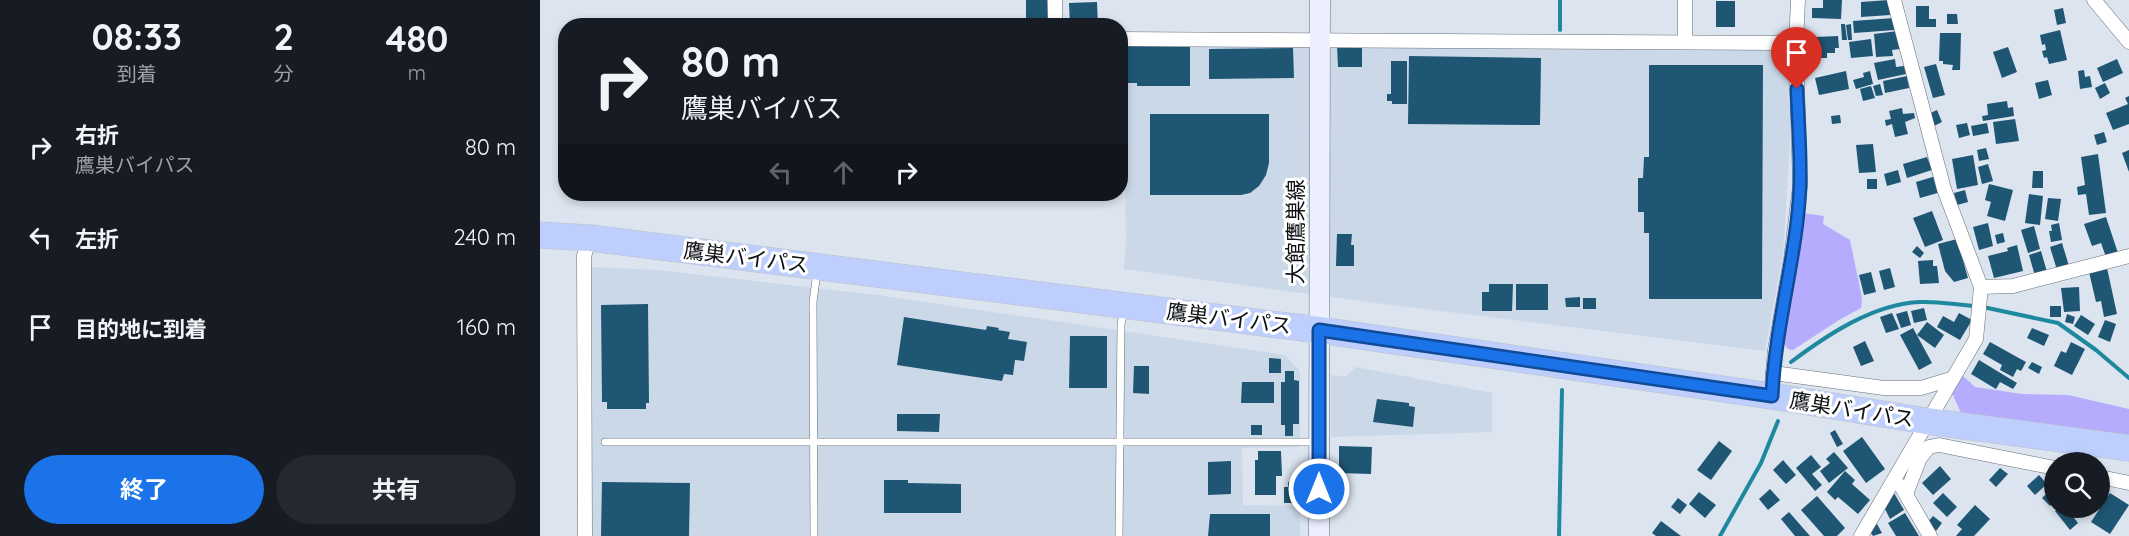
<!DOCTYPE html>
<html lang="ja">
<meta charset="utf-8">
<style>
body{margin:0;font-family:Quicksand,"Noto Sans JP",sans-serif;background:#242831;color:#f1f3f6;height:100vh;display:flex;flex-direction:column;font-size:22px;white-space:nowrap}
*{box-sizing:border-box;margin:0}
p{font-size:20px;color:#9ea1a6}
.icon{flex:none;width:33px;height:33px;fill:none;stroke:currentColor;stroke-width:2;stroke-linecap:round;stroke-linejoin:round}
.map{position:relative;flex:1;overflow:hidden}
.sheet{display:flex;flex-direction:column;background:#171b24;width:540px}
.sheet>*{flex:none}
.banner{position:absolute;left:18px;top:18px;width:570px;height:183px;border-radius:24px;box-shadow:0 3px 9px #0003;background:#171b24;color:#f1f3f6;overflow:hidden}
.fabs{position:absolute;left:1504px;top:452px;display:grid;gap:12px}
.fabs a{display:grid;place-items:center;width:66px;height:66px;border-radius:50%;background:#171b24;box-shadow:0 3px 9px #0003;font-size:30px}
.pin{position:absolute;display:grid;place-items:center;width:51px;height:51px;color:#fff;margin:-62px -26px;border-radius:50% 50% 50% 0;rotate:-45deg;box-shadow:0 0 6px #0007}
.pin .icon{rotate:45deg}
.me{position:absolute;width:66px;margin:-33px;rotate:0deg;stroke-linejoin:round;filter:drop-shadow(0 0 4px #0008)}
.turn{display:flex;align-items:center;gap:21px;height:126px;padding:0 24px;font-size:27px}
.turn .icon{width:78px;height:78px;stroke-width:2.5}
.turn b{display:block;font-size:42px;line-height:51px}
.lanes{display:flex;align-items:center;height:57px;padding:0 24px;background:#0003;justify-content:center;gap:30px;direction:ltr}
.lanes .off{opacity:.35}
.eta{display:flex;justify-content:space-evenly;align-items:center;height:102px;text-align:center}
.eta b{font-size:36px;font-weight:700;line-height:42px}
.primary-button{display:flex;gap:12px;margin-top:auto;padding:12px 24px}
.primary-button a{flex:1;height:69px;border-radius:36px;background:#1a73e8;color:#fff;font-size:24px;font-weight:700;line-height:69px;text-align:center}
.primary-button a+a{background:#242831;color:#f1f3f6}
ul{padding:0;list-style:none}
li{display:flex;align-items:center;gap:18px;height:90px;padding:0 24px}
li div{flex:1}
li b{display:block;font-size:22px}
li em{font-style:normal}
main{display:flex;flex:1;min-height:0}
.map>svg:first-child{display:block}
.built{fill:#cad8e8}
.green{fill:#b5acfd}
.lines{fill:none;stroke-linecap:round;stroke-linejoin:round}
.stream{stroke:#1e889f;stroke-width:4}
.building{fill:#1e5673}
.lane-casing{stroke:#676f78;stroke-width:8}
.street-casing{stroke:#676f78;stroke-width:15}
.secondary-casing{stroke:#676f78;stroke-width:21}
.highway-casing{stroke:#c0c1c2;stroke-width:27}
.lane{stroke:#fff;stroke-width:7}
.street{stroke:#fff;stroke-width:14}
.secondary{stroke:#ecf0fe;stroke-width:20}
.highway{stroke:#becefd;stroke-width:26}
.route-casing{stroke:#114b97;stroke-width:15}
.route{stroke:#1a73e8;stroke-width:10}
.labels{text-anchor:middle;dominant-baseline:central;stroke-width:6;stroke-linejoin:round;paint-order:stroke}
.street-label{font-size:21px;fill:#0d1014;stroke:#fff}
</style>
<main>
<section class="sheet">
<div class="eta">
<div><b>08:33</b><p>到着</p></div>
<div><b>2</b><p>分</p></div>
<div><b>480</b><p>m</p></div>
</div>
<ul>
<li><svg class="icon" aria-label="right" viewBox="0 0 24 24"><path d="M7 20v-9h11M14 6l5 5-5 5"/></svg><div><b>右折</b><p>鷹巣バイパス</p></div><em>80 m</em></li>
<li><svg class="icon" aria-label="left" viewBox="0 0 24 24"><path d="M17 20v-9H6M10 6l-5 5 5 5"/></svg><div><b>左折</b></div><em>240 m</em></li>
<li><svg class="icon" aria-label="arrive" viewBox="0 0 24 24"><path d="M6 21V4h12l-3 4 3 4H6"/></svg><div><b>目的地に到着</b></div><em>160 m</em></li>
</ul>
<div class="primary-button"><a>終了</a><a>共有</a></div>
</section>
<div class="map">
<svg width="1589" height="536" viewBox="0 0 1589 536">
<rect width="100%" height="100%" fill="#dbe4ef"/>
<g class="built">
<polygon points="582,39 1256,43 1243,253 1225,351 836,303 584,269 586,238"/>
<polygon points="50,267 117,270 338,295 745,355 760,371 760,447 702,448 703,505 760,506 760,536 50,536"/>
<polygon points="816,367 952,393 952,432 791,437 791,375 805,377"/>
</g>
<g class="green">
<polygon points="1262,213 1284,216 1283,224 1310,240 1322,298 1321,308 1299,320 1253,350 1248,349 1242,341"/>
<polygon points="1423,376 1435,387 1482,394 1528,395 1589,409 1589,438 1421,413 1412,393"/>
</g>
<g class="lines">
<g class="stream">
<polyline points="1020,30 1020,0"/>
<polyline points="1443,307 1518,323 1556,350 1589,378"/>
<path d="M1251 362C1287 335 1333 304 1380 302 1398 301 1417 305 1435 306"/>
<polyline points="1019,536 1022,390"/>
<polyline points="1180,536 1221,463 1238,421"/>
</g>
</g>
<g class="building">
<polygon points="486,0 507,0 508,24 486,24"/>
<polygon points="1283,0 1302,0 1301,19 1272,18 1272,8 1283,8"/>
<polygon points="1349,0 1350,15 1321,17 1321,2"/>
<rect x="1176" y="1" width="19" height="26"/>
<polygon points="557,2 558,26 530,26 529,3"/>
<polygon points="1376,6 1389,6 1389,19 1396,19 1396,27 1376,27"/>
<polygon points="1523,8 1526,23 1517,25 1514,10"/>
<polygon points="1407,14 1417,14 1418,24 1407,24"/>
<polygon points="1354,18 1355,30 1314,33 1313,21"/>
<polygon points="1301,24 1305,24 1307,40 1302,40"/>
<polygon points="1311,24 1312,40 1308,40 1306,25"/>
<polygon points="1520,30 1527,60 1509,64 1507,57 1504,58 1502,51 1506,50 1505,44 1502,45 1500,35"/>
<polygon points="1358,31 1360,49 1352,50 1353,56 1336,57 1334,34"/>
<polygon points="1400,33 1421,33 1420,70 1412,70 1413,65 1403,64 1403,61 1399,61"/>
<polygon points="1298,36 1299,48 1295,48 1295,53 1287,53 1287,58 1274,58 1274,37"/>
<polygon points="1331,39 1333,56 1311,58 1309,42"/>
<polygon points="588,46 650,46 650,86 597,86 597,83 588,83"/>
<polygon points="797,46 822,46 822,67 798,67"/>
<polygon points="1468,47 1477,72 1462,78 1453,52"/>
<polygon points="753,48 754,78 669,79 669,49"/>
<polygon points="869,56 1001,58 1000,125 868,124"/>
<polygon points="1355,59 1356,67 1364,66 1366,74 1338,80 1334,63"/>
<polygon points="1577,59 1583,73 1563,82 1557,68"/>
<polygon points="851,61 867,61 867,104 852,104 852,101 847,101 847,94 851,94"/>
<polygon points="1396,64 1405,95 1393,98 1384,67"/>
<polygon points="1109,65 1223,65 1222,299 1109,299 1109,233 1104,233 1104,212 1098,212 1098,178 1103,178 1104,157 1109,157"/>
<polygon points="1544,70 1545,77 1550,76 1552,87 1540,89 1538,71"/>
<polygon points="1306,71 1309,89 1279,95 1275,78"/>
<polygon points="1330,71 1333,84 1316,89 1313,80 1324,77 1323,73"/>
<polygon points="1367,76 1369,88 1345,93 1343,81"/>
<polygon points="1508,80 1512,95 1499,99 1495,83"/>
<polygon points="1565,83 1570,93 1560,99 1555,88"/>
<polygon points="1340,84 1343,95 1336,96 1333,86"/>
<polygon points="1331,86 1335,98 1323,101 1320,89"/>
<polygon points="1589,96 1589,124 1573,130 1566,113 1588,104 1585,98"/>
<polygon points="1467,101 1468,108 1473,107 1474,116 1443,121 1442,116 1448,115 1447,104"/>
<polygon points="1362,108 1363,114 1374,113 1375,118 1365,122 1368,134 1355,137 1352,124 1346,126 1345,120 1351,119 1349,111"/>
<polygon points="1397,110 1402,122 1392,127 1386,115"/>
<polygon points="610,114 729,114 729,163 726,175 719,186 710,193 701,195 610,195"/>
<polygon points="1300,115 1301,123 1292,124 1291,116"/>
<polygon points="1475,119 1479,141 1456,144 1453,122"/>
<polygon points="1427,123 1430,135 1419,138 1416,125"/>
<polygon points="1447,123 1449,133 1433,136 1431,126"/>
<polygon points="1564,132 1567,142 1557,145 1554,135"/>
<polygon points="1333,144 1336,172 1319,173 1316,145"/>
<polygon points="1446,148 1449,159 1439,161 1437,150"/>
<polygon points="1589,150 1589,172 1582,153"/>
<polygon points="1558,154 1566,213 1549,215 1546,194 1538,195 1537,187 1545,185 1541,157"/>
<polygon points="1433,155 1438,185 1417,189 1412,159"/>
<polygon points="1387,157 1392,170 1367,178 1363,164"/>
<polygon points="1448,164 1453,181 1442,184 1438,167"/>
<polygon points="1358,170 1361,182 1347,186 1344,174"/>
<polygon points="1493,171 1503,171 1503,188 1492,188"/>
<polygon points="1396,176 1401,192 1380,198 1376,182"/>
<rect x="1327" y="179" width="10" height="10"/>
<polygon points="1449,184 1473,190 1465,221 1447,216 1451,202 1445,200"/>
<polygon points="1425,190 1428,202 1417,205 1414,193"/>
<polygon points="1489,194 1503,196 1500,225 1485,223"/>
<polygon points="1508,198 1521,199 1518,221 1505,219"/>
<polygon points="1392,211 1403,240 1385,247 1373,218"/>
<polygon points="1566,217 1578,253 1566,257 1561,243 1552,246 1544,224"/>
<polygon points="1448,223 1453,246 1439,250 1433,227"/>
<polygon points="1519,223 1522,240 1511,242 1509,231 1512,231 1511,225"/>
<polygon points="1494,226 1500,249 1488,253 1481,230"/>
<polygon points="1463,233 1465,242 1457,244 1455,235"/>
<polygon points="797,234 812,234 811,245 814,245 814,266 796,266"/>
<polygon points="1417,239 1428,278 1414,282 1405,271 1398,244"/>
<polygon points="1522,243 1529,266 1517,270 1510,247"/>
<polygon points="1477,245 1483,271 1454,278 1448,256 1468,251 1467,248"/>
<polygon points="1377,246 1384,253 1380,258 1372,252"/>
<polygon points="1501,251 1507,272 1495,276 1489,255"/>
<polygon points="1393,260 1393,266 1397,266 1399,283 1380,284 1378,261"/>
<polygon points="1350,268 1355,287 1344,290 1339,271"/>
<polygon points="1567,268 1577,314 1564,317 1561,301 1556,302 1549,272"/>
<polygon points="1331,272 1336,292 1324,295 1319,275"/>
<polygon points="949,284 973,284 972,311 942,311 942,292 949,292"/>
<rect x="976" y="284" width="32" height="26"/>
<polygon points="1539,287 1540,311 1524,312 1521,288"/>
<polygon points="1040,297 1040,307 1026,307 1025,298"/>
<rect x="1043" y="298" width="13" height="11"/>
<polygon points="108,304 109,403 106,403 106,409 67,409 67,402 62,402 61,305"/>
<rect x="1510" y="306" width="11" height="11"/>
<polygon points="1384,308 1387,320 1374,323 1371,311"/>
<polygon points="1367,311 1371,325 1361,328 1356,314"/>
<polygon points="1352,313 1359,329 1346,333 1340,317"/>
<polygon points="1419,313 1432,320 1420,340 1397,327 1403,316 1414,322"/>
<polygon points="1527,314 1535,317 1533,324 1525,322"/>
<polygon points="1541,315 1555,324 1548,335 1534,326"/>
<polygon points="364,317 446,330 447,326 459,328 458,330 470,332 468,339 487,342 484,361 475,360 473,375 464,374 462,381 357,365"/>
<polygon points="1565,320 1576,324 1570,342 1558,337"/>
<polygon points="1387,322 1404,335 1395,348 1377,335"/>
<polygon points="1373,328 1392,363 1379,370 1360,335"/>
<polygon points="1492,328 1509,335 1504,346 1487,338"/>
<polygon points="530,336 567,336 567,388 529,388"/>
<polygon points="1325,341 1334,361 1321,366 1313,347"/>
<polygon points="1450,342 1486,362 1481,371 1477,369 1473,377 1460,370 1462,365 1443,354"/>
<polygon points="1531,342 1545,349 1532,375 1514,366 1521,351 1526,353"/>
<polygon points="729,358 741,359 741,373 729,373"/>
<polygon points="1439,360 1477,383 1473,389 1460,382 1456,389 1431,374"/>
<polygon points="1492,362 1502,367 1499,374 1488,368"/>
<polygon points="594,366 609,366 609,394 593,393"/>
<polygon points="745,371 754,371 754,380 759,381 759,424 753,424 753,436 745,436 745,425 741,425 741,382 745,382"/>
<polygon points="702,382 734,382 734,403 701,403"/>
<polygon points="837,399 869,403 869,406 875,407 873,427 833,422"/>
<polygon points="357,414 400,414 399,432 357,431"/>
<rect x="711" y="425" width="11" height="10"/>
<polygon points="1295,430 1303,444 1297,447 1290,433"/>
<polygon points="1322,437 1345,469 1326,483 1303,451"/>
<polygon points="1179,441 1192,451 1171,480 1157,470"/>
<polygon points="799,446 832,447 831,474 799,473"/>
<polygon points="718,451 741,451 742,476 736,476 736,495 715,495 715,460 718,460"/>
<polygon points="1294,452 1308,468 1289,483 1280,471 1290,463 1286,459"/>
<polygon points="1271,455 1281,467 1272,474 1282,485 1275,491 1256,468"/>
<polygon points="1243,460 1256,475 1246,484 1233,470"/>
<polygon points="691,461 691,494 668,495 668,462"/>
<polygon points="1400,466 1411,479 1393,495 1382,483"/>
<polygon points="1460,468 1468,474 1456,487 1449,480"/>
<polygon points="1305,471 1315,480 1312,484 1330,500 1318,514 1298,497 1295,500 1287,492"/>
<polygon points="1499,475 1507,484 1495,495 1487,486"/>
<polygon points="344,480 368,480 368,483 421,484 421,513 344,513"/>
<polygon points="62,482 150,483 149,536 61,536"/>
<polygon points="748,482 756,482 758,503 744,503 744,487 748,487"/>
<polygon points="1513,487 1515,489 1515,502 1510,506 1502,498"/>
<polygon points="1230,489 1240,500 1228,510 1219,499"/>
<polygon points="1159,492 1176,505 1165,518 1149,504"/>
<polygon points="1354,493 1364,510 1350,519 1343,505 1346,498"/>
<polygon points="1403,493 1417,507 1407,517 1393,503"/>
<polygon points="1570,493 1589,505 1570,534 1551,522"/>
<polygon points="1277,496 1305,528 1297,536 1284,536 1261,510"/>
<polygon points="1138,498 1147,505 1140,514 1131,507"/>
<polygon points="1435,505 1450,519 1434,536 1416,536 1422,529 1417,525"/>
<polygon points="1520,507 1540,507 1531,514 1538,523 1530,530 1515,511"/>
<polygon points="1249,512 1270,536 1255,536 1241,519"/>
<polygon points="1365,513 1379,536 1356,536 1348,523"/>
<polygon points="670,514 730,514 730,536 668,536"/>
<polygon points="1393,516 1402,523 1396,531 1387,523"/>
<polygon points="1121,521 1141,536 1116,536 1112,533"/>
<polygon points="1337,524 1342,533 1333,536 1328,529"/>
</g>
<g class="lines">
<defs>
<g id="lane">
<polyline points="65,442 776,442"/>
<polyline points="274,536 273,302 277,272"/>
<polyline points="579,536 581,324 584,311"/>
</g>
<g id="street">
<polyline points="515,0 515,26"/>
<polyline points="1554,0 1589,42"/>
<polyline points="580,39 1256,43"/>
<polyline points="1145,42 1145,0"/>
<polyline points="1441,287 1473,286 1589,256"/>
<polyline points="1233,373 1344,388 1381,388 1411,379"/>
<polyline points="1231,396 1235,350 1251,259 1260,186 1256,43 1258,0"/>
<polyline points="1560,477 1589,483"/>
<polyline points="1361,486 1390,536"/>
<polyline points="1366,494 1380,458 1389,447 1399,445 1515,468"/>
<polyline points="45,536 44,256 50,238"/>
<polyline points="1321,536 1436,339 1441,287 1404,189 1354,0"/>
</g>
<polyline id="secondary" points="779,536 780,0"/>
<polyline id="highway" points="0,235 50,238 779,330 1231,396 1386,421 1589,448"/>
</defs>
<use href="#lane" class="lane-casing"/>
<use href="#street" class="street-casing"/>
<use href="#secondary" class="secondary-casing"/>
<use href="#highway" class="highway-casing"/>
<use href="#lane" class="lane"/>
<use href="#street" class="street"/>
<use href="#secondary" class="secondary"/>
<use href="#highway" class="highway"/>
</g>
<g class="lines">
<defs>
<path id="route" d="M779 489V330L1232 396C1235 325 1257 256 1260 186 1261 154 1258 121 1257 89"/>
</defs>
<use href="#route" class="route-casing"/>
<use href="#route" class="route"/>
</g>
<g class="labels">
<g class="street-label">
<text transform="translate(755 232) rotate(-90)">大館鷹巣線</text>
<text transform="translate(206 257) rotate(7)">鷹巣バイパス</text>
<text transform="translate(689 318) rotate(7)">鷹巣バイパス</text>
<text transform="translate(1312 409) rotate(9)">鷹巣バイパス</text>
</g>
</g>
</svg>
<div class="fabs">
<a><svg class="icon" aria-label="search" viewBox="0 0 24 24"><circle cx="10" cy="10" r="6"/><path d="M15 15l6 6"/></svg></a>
</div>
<div class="pin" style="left:1257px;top:89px;background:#d93025"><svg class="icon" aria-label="arrive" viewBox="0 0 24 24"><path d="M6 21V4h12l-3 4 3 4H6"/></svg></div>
<svg class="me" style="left:779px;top:489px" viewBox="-20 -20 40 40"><circle r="17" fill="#1a73e8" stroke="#fff" stroke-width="3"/><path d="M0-11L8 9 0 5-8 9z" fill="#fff"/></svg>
<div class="banner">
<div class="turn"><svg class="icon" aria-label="right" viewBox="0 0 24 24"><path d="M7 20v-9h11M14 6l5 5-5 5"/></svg><div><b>80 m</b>鷹巣バイパス</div></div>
<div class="lanes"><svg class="icon off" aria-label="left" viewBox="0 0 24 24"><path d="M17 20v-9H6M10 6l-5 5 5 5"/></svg><svg class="icon off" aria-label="ahead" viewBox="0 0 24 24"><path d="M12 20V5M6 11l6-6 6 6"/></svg><svg class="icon" aria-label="right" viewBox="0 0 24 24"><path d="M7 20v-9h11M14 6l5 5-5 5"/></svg></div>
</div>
</div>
</main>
